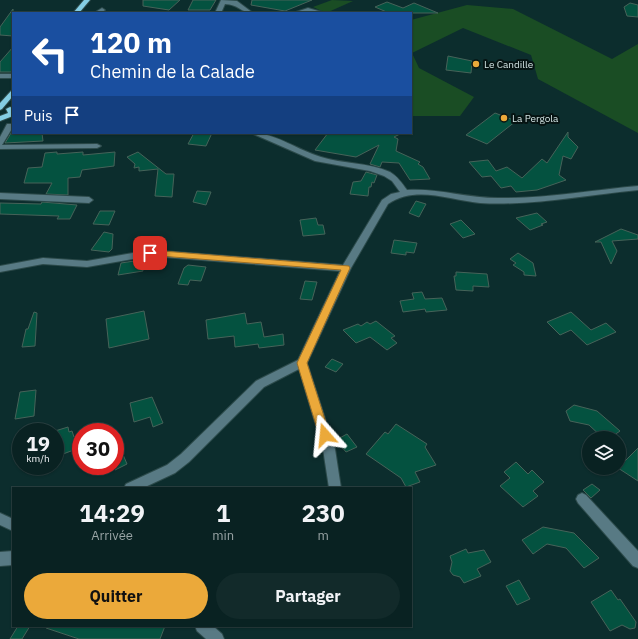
<!DOCTYPE html>
<html lang="fr">
<meta charset="utf-8">
<style>
body{margin:0;font-family:"IBM Plex Sans",sans-serif;background:#122a2a;color:#f1f3f6;height:100vh;display:flex;flex-direction:column;font-size:15px;white-space:nowrap}
*{box-sizing:border-box;margin:0}
p{font-size:13px;color:#99a4a5}
.icon{flex:none;width:22px;height:22px;fill:none;stroke:currentColor;stroke-width:2;stroke-linecap:round;stroke-linejoin:round}
.map{position:relative;flex:1;overflow:hidden}
.sheet{position:absolute;left:12px;top:487px;width:400px;height:140px;display:flex;flex-direction:column;background:#092222;border-radius:0px;box-shadow:0 1px 3px #0004,0 0 0 1px #293f40}
.sheet>*{flex:none}
.banner{position:absolute;left:12px;top:12px;width:400px;height:122px;border-radius:0px;box-shadow:0 1px 3px #0004,0 0 0 1px #293f40;background:#1a4fa0;color:#fff;overflow:hidden}
.buttons{position:absolute;left:582px;top:431px;display:grid;gap:8px}
.buttons a{display:grid;place-items:center;width:44px;height:44px;border-radius:50%;background:#092222;box-shadow:0 1px 3px #0004,0 0 0 1px #293f40;font-size:20px}
.speed{position:absolute;left:12px;top:423px;display:flex;gap:8px;font-size:20px;font-weight:700;text-align:center}
.speed>*{display:grid;place-content:center;width:52px;height:52px;border-radius:50%;background:#092222;box-shadow:0 1px 3px #0004,0 0 0 1px #293f40;line-height:1}
.speed small{font-size:10px;font-weight:400}
.speed .limit{border:6px solid #d22;background:#fff;color:#111}
.pin{position:absolute;display:grid;place-items:center;width:34px;height:34px;color:#fff;margin:-17px;border-radius:8px;box-shadow:0 2px 6px #0006}
.me{position:absolute;width:44px;margin:-22px;rotate:342deg;stroke-linejoin:round;filter:drop-shadow(0 0 3px #0008)}
.turn{display:flex;align-items:center;gap:14px;height:84px;padding:0 12px;font-size:18px}
.turn .icon{width:52px;height:52px;stroke-width:2.5}
.turn b{display:block;font-size:28px;line-height:34px}
.then{display:flex;align-items:center;height:38px;padding:0 12px;background:#0003;gap:8px;font-size:15px}
.eta{display:flex;justify-content:space-evenly;align-items:center;height:68px;text-align:center}
.eta b{font-size:24px;font-weight:700;line-height:28px}
.button{display:flex;gap:8px;margin-top:auto;padding:8px 12px}
.button a{flex:1;height:46px;border-radius:24px;background:#eba93a;color:#111;font-size:16px;font-weight:700;line-height:46px;text-align:center}
.button a+a{background:#122a2a;color:#f1f3f6}
.map>svg:first-child{display:block}
.green{fill:#1a4d24}
.building{fill:#045240;stroke:#466359}
.lines{fill:none;stroke-linecap:round;stroke-linejoin:round}
.minor-casing{stroke:#2c4a4a;stroke-width:2}
.major-casing{stroke:#2c4a4a;stroke-width:2}
.minor{fill:#587a84;fill-rule:evenodd}
.major{fill:#84cee4;fill-rule:evenodd}
.route{fill:#eba93a;stroke:#996e26}
.poi-dot{fill:#eba93a;stroke:#061312;stroke-width:1.5}
.labels{text-anchor:middle;dominant-baseline:central;stroke-width:4;stroke-linejoin:round;paint-order:stroke}
.far-poi-label{font-size:10px;fill:#d3e4e4;stroke:#061312;text-anchor:start}
</style>
<div class="map">
<svg width="638" height="639" viewBox="0 0 638 639">
<rect width="100%" height="100%" fill="#0c2d2d"/>
<g class="green">
<polygon points="332,0 353,1 326,13 313,7"/>
<polygon points="467,5 513,9 612,59 638,44 638,133 538,79 531,55 463,28 412,53 419,68 474,97 460,116 411,116 411,20"/>
</g>
<g class="building">
<polygon points="143,0 180,0 169,10 143,6"/>
<polygon points="193,0 216,0 210,10 188,10"/>
<polygon points="252,0 312,0 285,11 251,5"/>
<polygon points="387,2 403,8 414,3 438,13 389,13 375,7"/>
<polygon points="630,3 638,5 638,17 627,16 624,7"/>
<polygon points="13,9 13,36 0,35 0,27"/>
<polygon points="13,47 13,72 0,72 0,62"/>
<polygon points="448,56 472,61 471,73 446,70"/>
<polygon points="495,113 516,121 487,144 466,135"/>
<polygon points="568,132 568,137 578,147 571,159 563,156 559,175 566,180 537,190 516,192 511,186 501,188 491,176 482,177 469,162 488,160 496,171 507,167 522,178 542,159 547,163"/>
<polygon points="11,133 42,133 43,141 5,143"/>
<polygon points="194,133 212,133 206,146 188,144"/>
<polygon points="328,133 402,133 394,137 398,139 396,151 420,162 418,164 423,167 430,179 410,180 399,163 382,162 380,167 370,164 379,145 356,157 315,150"/>
<polygon points="57,152 57,154 83,152 83,155 115,152 114,166 82,170 80,177 68,178 68,195 46,194 52,183 24,183 28,168 42,167 45,153"/>
<polygon points="138,152 166,174 174,174 172,197 155,196 158,169 139,171 139,167 134,168 135,164 127,157"/>
<polygon points="366,172 377,175 374,183 372,182 371,187 369,187 368,196 350,194 353,182 361,181"/>
<polygon points="197,191 211,192 206,205 193,202"/>
<polygon points="416,201 426,204 419,217 409,213"/>
<polygon points="42,202 77,205 70,219 57,219 59,216 0,214 0,203 41,204"/>
<polygon points="100,211 115,211 109,225 93,224"/>
<polygon points="537,213 547,222 541,224 543,225 530,230 516,218"/>
<polygon points="316,218 318,225 323,225 325,234 303,236 300,220"/>
<polygon points="461,220 475,234 463,238 450,224"/>
<polygon points="621,229 638,235 638,239 612,241 617,251 611,264 601,242 595,242"/>
<polygon points="104,232 113,234 112,249 109,252 91,250"/>
<polygon points="394,240 417,243 414,253 406,252 406,255 391,253"/>
<polygon points="518,253 533,263 536,276 524,275 524,272 513,265 516,263 510,259"/>
<polygon points="141,260 143,271 118,275 121,263"/>
<polygon points="188,265 206,267 201,281 190,280 188,285 178,284 184,268"/>
<polygon points="456,272 487,274 489,287 473,286 473,291 456,290 454,276 456,276"/>
<polygon points="305,281 317,282 312,300 300,299"/>
<polygon points="422,292 425,299 442,298 447,310 426,312 425,309 403,312 400,301 414,299 412,293"/>
<polygon points="144,311 149,339 109,348 106,319"/>
<polygon points="34,312 37,313 35,346 22,347 26,329 28,329"/>
<polygon points="571,312 591,330 606,323 616,332 587,345 571,330 560,335 547,322"/>
<polygon points="245,313 247,324 261,322 264,337 283,334 284,345 259,348 258,344 235,347 234,336 208,339 206,320"/>
<polygon points="376,321 395,336 391,338 397,343 387,350 370,337 356,343 343,330 358,324 361,326 367,322 370,324"/>
<polygon points="332,359 343,364 336,372 325,367"/>
<polygon points="36,390 34,416 15,419 20,392"/>
<polygon points="152,397 163,423 153,427 150,417 134,422 130,403"/>
<polygon points="574,405 597,411 620,431 610,438 603,438 589,425 570,421 566,411"/>
<polygon points="396,424 427,444 425,447 436,465 415,472 420,482 406,487 401,478 366,454 385,432 388,434"/>
<polygon points="68,427 69,432 72,431 74,437 75,436 79,448 55,457 55,431"/>
<polygon points="347,434 357,447 346,452 336,440"/>
<polygon points="115,436 127,464 115,470"/>
<polygon points="638,448 638,481 618,468"/>
<polygon points="516,462 528,474 532,470 544,482 533,491 538,496 523,507 500,486 510,478 504,472"/>
<polygon points="592,484 600,490 591,498 583,490"/>
<polygon points="543,527 574,533 599,558 584,568 566,548 547,544 533,554 522,540"/>
<polygon points="466,549 468,553 484,550 491,562 477,569 481,576 464,583 460,577 453,575 450,571 452,562 450,556"/>
<polygon points="519,580 530,599 517,605 506,586"/>
<polygon points="611,590 618,600 620,599 636,622 635,628 630,629 622,625 610,631 591,602"/>
<polygon points="18,626 30,626 22,639 10,639"/>
<polygon points="46,626 165,626 160,639 79,639 46,628"/>
</g>
<g class="lines">
<defs>
<g id="minor">
<path d="M221 0 237 1 253 13C241 13 238 4 225 4L221 13H215Z"/>
<polygon points="102,8 105,10 101,13 94,13"/>
<polygon points="308,8 322,12 323,13 308,12 293,13"/>
<rect x="0" y="74" width="13" height="4"/>
<polygon points="7,124 13,124 13,127 2,145 97,144 101,146 97,148 0,149 0,137"/>
<path d="M251 133C276 133 297 150 321 157 343 164 368 162 390 172 397 176 402 183 407 190 437 188 467 198 498 198 545 199 592 190 638 186V190C586 195 533 206 480 203 449 200 416 185 388 204L351 268 307 363 335 449 341 488H329L323 449 299 369 264 387 189 462 175 473 143 488H124L126 484 167 465 181 454 256 381 298 360 340 271 150 256 87 267 43 264 0 272V266L43 258 87 261 150 250 343 265 382 200 391 194 400 192 392 181 384 176 370 171 315 161Z"/>
<polygon points="0,193 89,197 93,200 89,203 0,199"/>
<polygon points="582,493 586,495 638,551 638,568 633,566 578,503 576,499 578,495"/>
<polygon points="0,513 13,519 13,531 0,525"/>
<polygon points="13,551 13,565 0,566 0,552"/>
<polygon points="195,626 213,626 222,634 224,639 206,639 197,631"/>
</g>
<g id="major">
<polygon points="84,0 90,0 79,13 73,13"/>
<polygon points="13,90 13,96 2,109 0,110 0,103 11,91"/>
<polygon points="10,107 13,108 13,116 0,121 0,116 8,113 6,109"/>
</g>
</defs>
<use href="#minor" class="minor-casing"/>
<use href="#major" class="major-casing"/>
<use href="#minor" class="minor"/>
<use href="#major" class="major"/>
</g>
<polygon class="route" points="150,250 349,266 350,268 307,363 330,435 328,438 321,438 319,435 297,363 341,270 147,255 146,253"/>
<g class="poi-dot">
<circle cx="476" cy="64" r="4"/>
<circle cx="504" cy="118" r="4"/>
</g>
<g class="labels">
<g class="far-poi-label">
<text x="484" y="64">Le Candille</text>
<text x="512" y="118">La Pergola</text>
</g>
</g>
</svg>
<div class="buttons">
<a><svg class="icon" aria-label="layers" viewBox="0 0 24 24"><path d="M12 4l9 5-9 5-9-5zM3 14l9 5 9-5"/></svg></a>
</div>
<div class="speed"><div>19<small>km/h</small></div><div class="limit">30</div></div>
<div class="pin" style="left:150px;top:253px;background:#d93025"><svg class="icon" aria-label="arrive" viewBox="0 0 24 24"><path d="M6 21V4h12l-3 4 3 4H6"/></svg></div>
<svg class="me" style="left:325px;top:435px" viewBox="-20 -20 40 40"><path d="M0-17L14 15 0 8-14 15z" fill="#eba93a" stroke="#fff" stroke-width="4"/></svg>
<div class="banner">
<div class="turn"><svg class="icon" aria-label="left" viewBox="0 0 24 24"><path d="M17 20v-9H6M10 6l-5 5 5 5"/></svg><div><b>120 m</b>Chemin de la Calade</div></div>
<div class="then">Puis<svg class="icon" aria-label="arrive" viewBox="0 0 24 24"><path d="M6 21V4h12l-3 4 3 4H6"/></svg></div>
</div>
<section class="sheet">
<div class="eta">
<div><b>14:29</b><p>Arrivée</p></div>
<div><b>1</b><p>min</p></div>
<div><b>230</b><p>m</p></div>
</div>
<div class="button"><a>Quitter</a><a>Partager</a></div>
</section>
</div>
